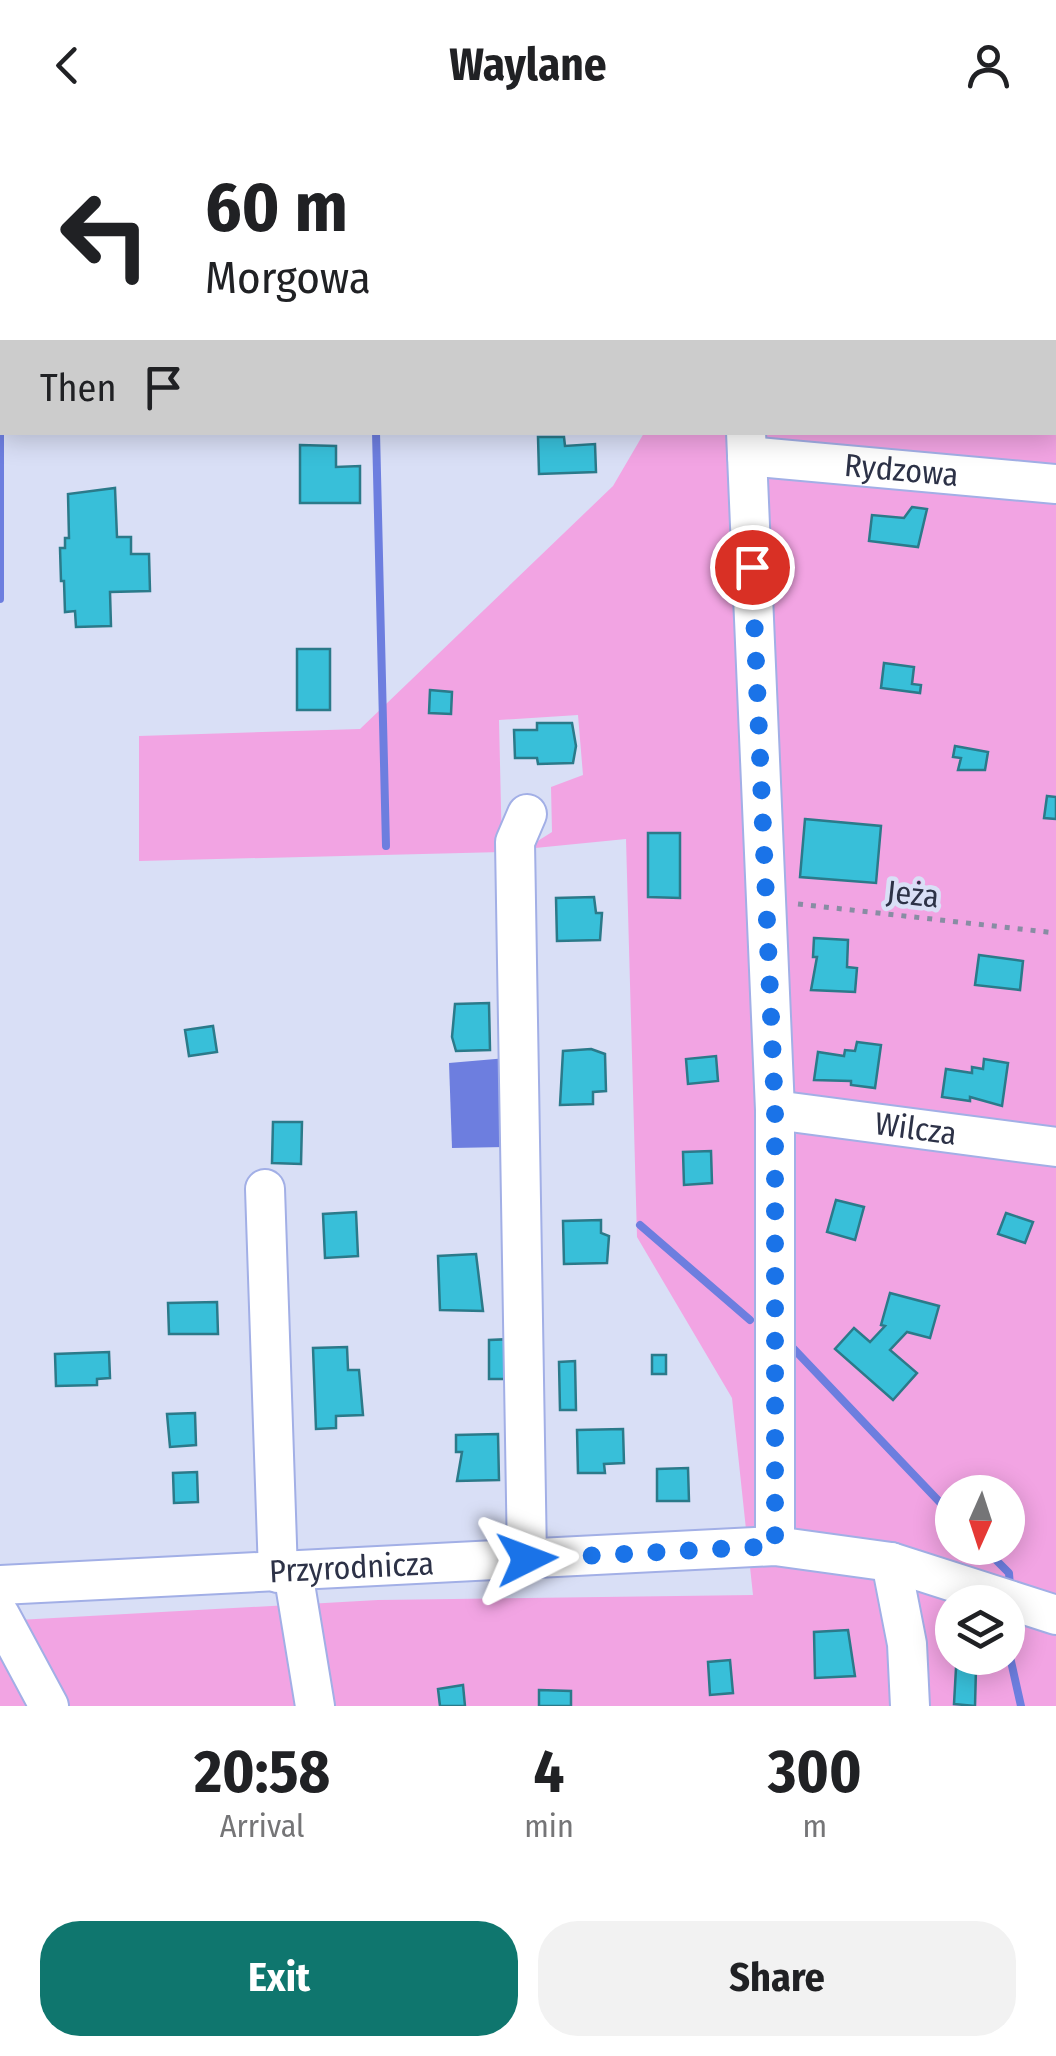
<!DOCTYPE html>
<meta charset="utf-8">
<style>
body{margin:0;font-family:"Fira Sans Condensed",sans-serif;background:#f2f2f2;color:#202124;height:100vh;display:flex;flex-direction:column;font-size:38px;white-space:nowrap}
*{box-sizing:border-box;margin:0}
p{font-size:32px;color:#757577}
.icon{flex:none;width:55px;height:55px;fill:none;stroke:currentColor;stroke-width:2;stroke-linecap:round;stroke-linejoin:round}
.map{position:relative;height:1576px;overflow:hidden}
.side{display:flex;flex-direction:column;background:#fff;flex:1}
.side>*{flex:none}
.banner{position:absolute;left:0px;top:0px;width:1058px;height:305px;box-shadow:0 5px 25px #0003;background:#fff;color:#202124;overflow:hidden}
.needle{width:65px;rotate:183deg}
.tools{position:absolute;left:935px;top:1345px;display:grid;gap:20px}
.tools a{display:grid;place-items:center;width:90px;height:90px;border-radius:50%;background:#fff;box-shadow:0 5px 25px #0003;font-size:50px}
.pin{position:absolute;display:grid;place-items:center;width:85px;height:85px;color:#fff;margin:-42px;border:5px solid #fff;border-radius:50%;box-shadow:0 2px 10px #0007}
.me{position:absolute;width:110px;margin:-55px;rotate:87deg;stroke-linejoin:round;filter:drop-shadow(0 0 8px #0008)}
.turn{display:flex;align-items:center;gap:35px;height:210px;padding:0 40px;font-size:45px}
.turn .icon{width:130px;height:130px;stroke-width:2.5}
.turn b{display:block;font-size:70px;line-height:85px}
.then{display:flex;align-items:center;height:95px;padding:0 40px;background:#0003;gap:20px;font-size:38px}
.eta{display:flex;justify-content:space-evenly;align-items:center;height:170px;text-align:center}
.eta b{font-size:60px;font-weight:700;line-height:70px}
.button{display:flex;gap:20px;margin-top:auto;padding:20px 40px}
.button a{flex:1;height:115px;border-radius:40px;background:#0f766e;color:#fff;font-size:40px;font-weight:700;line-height:115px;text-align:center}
.button a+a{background:#f2f2f2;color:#202124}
header{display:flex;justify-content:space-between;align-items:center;height:130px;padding:0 40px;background:#fff;font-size:45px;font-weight:700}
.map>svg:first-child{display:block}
.green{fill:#f2a4e3;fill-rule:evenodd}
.water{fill:#6d7edf}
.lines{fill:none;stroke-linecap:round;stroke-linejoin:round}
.stream{stroke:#6d7edf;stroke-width:8}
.building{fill:#38bfd9;stroke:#2b7a8a;stroke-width:2.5}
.minor-casing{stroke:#a2afe6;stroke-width:42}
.path{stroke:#888da3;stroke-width:5;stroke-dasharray:5 8;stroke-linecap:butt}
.minor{stroke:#fff;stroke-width:38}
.route{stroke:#1a73e8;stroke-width:18;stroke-dasharray:0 32.4}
.labels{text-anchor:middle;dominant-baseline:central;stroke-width:9;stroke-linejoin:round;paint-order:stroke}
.street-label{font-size:32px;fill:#2d3247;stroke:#d9dff6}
</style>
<header><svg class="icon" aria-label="back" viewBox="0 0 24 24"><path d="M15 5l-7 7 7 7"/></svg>Waylane<svg class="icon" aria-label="person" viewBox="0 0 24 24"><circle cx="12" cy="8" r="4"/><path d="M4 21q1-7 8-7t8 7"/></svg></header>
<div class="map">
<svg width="1056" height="1576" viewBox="0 0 1056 1576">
<rect width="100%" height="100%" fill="#d9dff6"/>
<path class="green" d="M911 0H1056V1576H0V1491L378 1470 753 1465 732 1268 637 1107 626 709 525 719 552 702 551 657 583 645 578 585 499 590 502 722 139 731V606L360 599 613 356 644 303 1055 302V2ZM952 1362H1008V1418H952ZM952 1472H1008V1528H952Z"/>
<polygon class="water" points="507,928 505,1017 452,1018 449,933"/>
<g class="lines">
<g class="stream">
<polyline points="65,0 65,2"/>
<polyline points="0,296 0,469"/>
<polyline points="376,302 386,716"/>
<polyline points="640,1095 750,1190"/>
<polyline points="790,1215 952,1385"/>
<polyline points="984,1418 1009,1443 1010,1457"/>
<polyline points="1008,1518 1021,1576"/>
</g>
</g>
<g class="building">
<polygon points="538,307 564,307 565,316 595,314 596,342 539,344"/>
<polygon points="300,315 336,316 336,337 360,336 360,373 300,373"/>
<polygon points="115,358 117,407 131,407 131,424 149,424 150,461 110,462 111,496 76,497 75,481 65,482 64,451 61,451 60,418 65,418 65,408 69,408 68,364"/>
<polygon points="912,377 927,379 918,417 869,411 872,385 904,388"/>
<rect x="297" y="519" width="33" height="61"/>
<polygon points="884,533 914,537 912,554 921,555 920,563 881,558"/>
<polygon points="430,560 452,562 451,584 429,583"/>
<polygon points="537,593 572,593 576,616 573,633 538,634 537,628 515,628 514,600 537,600"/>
<polygon points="955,616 988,622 985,640 958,640 961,628 953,627"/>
<polygon points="1047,666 1056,667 1056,689 1044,688"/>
<polygon points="805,689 881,696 876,753 800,747"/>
<polygon points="648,703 680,703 680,768 648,767"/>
<polygon points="594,767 596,783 602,783 600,810 557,811 556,768"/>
<polygon points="814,808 848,810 847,837 857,838 855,862 811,860 817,827 813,827"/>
<polygon points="979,825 1023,831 1020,860 975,855"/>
<polygon points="489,873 490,920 456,921 452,907 455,874"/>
<polygon points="213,896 217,922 189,926 185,900"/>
<polygon points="857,912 881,915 875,958 851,955 851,951 814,950 818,922 844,926 845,920 855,921"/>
<polygon points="591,919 605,924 606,961 593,962 593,974 560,975 563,921"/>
<polygon points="716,926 718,951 688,954 686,929"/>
<polygon points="984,929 1008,933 1002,976 970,967 970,971 942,967 946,939 972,943 972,937 983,939"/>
<polygon points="273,992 302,992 301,1034 272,1033"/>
<polygon points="711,1021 712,1053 684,1055 683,1022"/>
<polygon points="836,1070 864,1077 855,1110 827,1102"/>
<polygon points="356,1082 358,1126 325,1128 323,1084"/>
<polygon points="1006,1083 1033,1092 1025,1113 998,1104"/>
<polygon points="601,1090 601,1103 609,1106 607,1133 564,1134 563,1091"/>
<polygon points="476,1124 483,1181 440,1180 438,1126"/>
<polygon points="890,1163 939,1176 930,1208 907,1202 890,1220 917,1243 893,1270 835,1219 854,1198 870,1212 885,1196 881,1195"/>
<polygon points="217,1172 218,1204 169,1204 168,1173"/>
<polygon points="513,1209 514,1249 489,1249 489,1210"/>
<polygon points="347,1217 348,1240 359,1240 363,1285 336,1286 336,1298 316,1299 313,1218"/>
<polygon points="109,1222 110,1248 97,1249 97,1255 56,1256 55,1224"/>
<rect x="652" y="1225" width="14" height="19"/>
<polygon points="575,1231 576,1280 560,1280 559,1232"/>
<polygon points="195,1283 196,1315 170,1317 167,1284"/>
<polygon points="623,1299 624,1333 604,1334 605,1343 578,1343 577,1300"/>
<polygon points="498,1304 499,1350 457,1351 462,1322 456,1322 456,1305"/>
<polygon points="688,1338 689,1371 657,1371 657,1339"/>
<polygon points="197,1342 198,1372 174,1373 173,1343"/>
<polygon points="848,1500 855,1546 815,1548 814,1502"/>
<polygon points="730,1530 733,1563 710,1565 708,1532"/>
<polygon points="956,1538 976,1538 975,1576 954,1574"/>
<polygon points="463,1555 465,1576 440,1576 438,1559"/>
<polygon points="539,1560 571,1561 571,1576 539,1576"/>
</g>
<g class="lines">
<defs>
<g id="minor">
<polyline points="422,2 423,0"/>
<polyline points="1055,96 1056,96"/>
<polyline points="1055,155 1056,155"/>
<polyline points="0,187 2,187"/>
<polyline points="746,302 775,980 775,1416"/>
<path id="s1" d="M747 326 1056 354"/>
<polyline points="527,684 515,712 527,1429"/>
<path id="s2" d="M775 980 1056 1017"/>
<polyline points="265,1059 278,1443"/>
<polyline points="891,1432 907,1514 910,1576"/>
<polyline points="293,1442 315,1576"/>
<path id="s3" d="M0 1455 775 1416 891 1432 1056 1485"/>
<polyline points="0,1485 49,1576"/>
</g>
</defs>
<use href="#minor" class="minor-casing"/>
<polyline class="path" points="798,774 1056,803"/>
<use href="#minor" class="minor"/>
</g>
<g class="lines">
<polyline class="route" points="527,1429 775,1416 775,980 752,437"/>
</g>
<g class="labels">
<g class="street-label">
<text stroke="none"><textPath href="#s1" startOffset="155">Rydzowa</textPath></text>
<text transform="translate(913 764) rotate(6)">Jeża</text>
<text stroke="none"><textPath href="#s2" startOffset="142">Wilcza</textPath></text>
<text stroke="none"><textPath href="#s3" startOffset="352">Przyrodnicza</textPath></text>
</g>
</g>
</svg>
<div class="tools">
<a><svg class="needle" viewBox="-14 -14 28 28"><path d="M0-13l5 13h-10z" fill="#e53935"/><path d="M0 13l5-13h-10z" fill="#757577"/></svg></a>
<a><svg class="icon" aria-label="layers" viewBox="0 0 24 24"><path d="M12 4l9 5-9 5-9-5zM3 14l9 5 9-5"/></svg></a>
</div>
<div class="pin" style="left:752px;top:437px;background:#d93025"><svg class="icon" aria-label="arrive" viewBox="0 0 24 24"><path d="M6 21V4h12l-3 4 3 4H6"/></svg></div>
<svg class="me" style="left:527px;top:1429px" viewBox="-20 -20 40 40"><path d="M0-17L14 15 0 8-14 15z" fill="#1a73e8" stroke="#fff" stroke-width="4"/></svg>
<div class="banner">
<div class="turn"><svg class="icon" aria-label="left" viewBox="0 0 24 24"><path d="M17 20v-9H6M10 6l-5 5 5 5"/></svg><div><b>60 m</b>Morgowa</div></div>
<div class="then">Then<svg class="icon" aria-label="arrive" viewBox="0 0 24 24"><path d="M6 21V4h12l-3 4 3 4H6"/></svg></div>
</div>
</div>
<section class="side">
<div class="eta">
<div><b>20:58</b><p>Arrival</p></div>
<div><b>4</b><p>min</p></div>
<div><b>300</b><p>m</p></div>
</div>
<div class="button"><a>Exit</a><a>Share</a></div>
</section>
